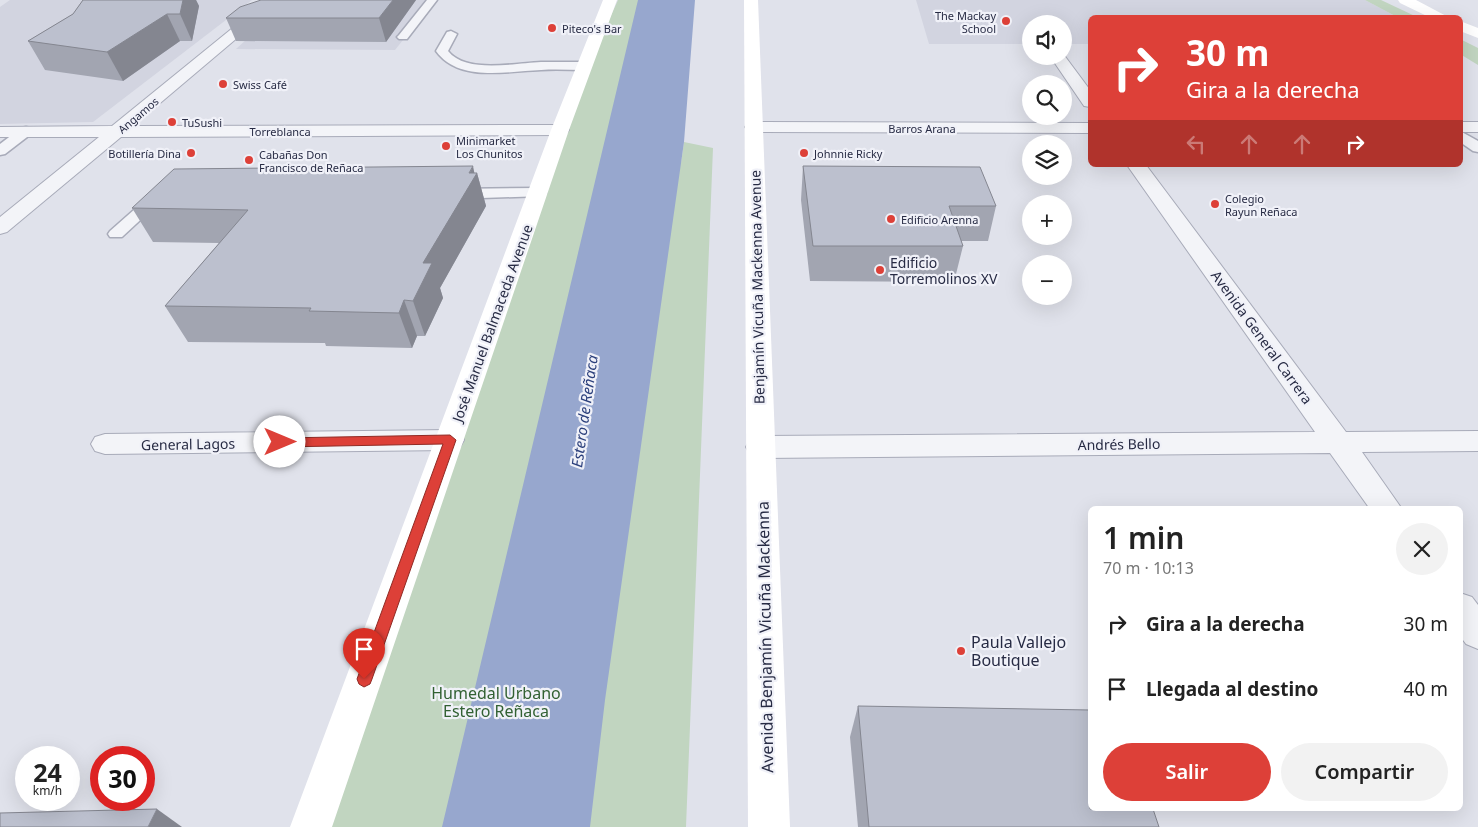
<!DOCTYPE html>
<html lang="es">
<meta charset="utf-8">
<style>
body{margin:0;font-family:"Noto Sans",sans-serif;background:#f2f2f2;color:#222;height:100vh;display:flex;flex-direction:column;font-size:19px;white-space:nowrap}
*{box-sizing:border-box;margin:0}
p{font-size:16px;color:#767676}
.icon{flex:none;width:28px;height:28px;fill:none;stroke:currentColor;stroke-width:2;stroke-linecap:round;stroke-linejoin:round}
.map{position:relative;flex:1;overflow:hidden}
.details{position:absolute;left:1088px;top:506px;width:375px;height:305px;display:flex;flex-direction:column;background:#fff;border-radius:8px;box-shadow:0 5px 20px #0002}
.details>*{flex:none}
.top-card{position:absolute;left:1088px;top:15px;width:375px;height:152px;border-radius:8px;box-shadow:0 5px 20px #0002;background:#dd4038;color:#fff;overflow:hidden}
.buttons{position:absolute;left:1022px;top:15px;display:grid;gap:10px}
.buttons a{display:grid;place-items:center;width:50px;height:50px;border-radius:50%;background:#fff;box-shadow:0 5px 20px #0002;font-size:25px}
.speed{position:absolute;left:15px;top:746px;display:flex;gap:10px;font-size:25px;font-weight:700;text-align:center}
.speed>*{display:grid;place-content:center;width:65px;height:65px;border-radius:50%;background:#fff;box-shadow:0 5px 20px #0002;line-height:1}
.speed small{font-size:12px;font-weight:400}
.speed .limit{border:8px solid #d22;background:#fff;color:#111}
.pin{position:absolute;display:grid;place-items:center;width:42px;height:42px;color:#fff;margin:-51px -21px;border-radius:50% 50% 50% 0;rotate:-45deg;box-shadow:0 0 5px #0007}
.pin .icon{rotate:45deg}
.me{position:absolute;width:55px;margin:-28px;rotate:90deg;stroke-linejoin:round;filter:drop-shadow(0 0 4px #0008)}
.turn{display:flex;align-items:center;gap:18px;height:105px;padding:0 15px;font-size:22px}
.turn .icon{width:65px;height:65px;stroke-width:2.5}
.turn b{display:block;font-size:35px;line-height:42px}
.lanes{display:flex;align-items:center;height:48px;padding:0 15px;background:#0003;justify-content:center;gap:25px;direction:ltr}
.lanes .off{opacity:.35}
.round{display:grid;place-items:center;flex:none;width:52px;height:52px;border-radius:26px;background:#f2f2f2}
.headline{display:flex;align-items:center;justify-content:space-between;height:85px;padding:0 15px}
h1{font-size:30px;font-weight:600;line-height:38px}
.primary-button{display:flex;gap:10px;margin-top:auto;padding:10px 15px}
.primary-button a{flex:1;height:58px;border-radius:30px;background:#dd4038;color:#fff;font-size:20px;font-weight:600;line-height:58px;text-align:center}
.primary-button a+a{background:#f2f2f2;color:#222}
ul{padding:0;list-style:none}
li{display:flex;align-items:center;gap:15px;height:65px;padding:0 15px}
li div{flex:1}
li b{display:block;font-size:19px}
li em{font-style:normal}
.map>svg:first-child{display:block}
.built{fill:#d2d4e0}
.green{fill:#c1d5c0}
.water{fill:#97a7ce}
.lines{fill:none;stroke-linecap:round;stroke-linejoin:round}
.lane-casing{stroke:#a8abb9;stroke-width:3}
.street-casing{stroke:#a8abb9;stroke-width:2}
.lane{fill:#f3f4f8;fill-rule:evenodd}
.street{fill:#f3f4f8;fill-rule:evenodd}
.secondary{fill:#fff;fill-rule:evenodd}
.wall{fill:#a2a5b1}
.shaded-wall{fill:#848690}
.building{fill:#bcc0ce;stroke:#848690}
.route{fill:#dd4038;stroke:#902a24}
.poi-dot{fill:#dd4038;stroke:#f0f1f8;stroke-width:2}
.labels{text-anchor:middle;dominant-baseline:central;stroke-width:4.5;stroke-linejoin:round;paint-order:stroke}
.far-poi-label{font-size:11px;fill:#272b44;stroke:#f0f1f8;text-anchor:start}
.far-street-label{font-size:11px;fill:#272b44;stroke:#f0f1f8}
.poi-label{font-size:14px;fill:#272b44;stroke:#f0f1f8;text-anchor:start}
.street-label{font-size:14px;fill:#272b44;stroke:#f0f1f8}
.water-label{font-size:15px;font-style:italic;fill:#2c407c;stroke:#f0f1f8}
.near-street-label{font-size:16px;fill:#272b44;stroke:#f0f1f8}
.near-poi-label{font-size:16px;fill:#272b44;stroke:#f0f1f8;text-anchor:start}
.near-park-label{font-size:16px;fill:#326133;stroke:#f0f1f8}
</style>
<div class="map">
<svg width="1478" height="827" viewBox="0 0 1478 827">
<rect width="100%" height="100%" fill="#e0e2eb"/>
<g class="built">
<polygon points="10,0 252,0 93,122 0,124 0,7"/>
<polygon points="290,0 435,0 395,50 236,49"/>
<polygon points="916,0 1365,0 1397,17 1090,18 1090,44 1064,44 1064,24 1031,24 1031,44 929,44"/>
</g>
<g class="green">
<polygon points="618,0 687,0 681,163 684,142 713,148 686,827 330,827 576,93"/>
<polygon points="1365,0 1381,0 1417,17 1397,17"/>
<polygon points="1460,39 1478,48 1478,65 1460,54"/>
</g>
<polygon class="water" points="638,0 695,0 684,142 605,700 590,827 442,827"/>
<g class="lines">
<defs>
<g id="lane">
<polygon points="427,0 437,0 407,39 399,39 397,37 399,35"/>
<path d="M451 31 457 34 448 51C466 74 515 63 541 62 555 62 570 62 584 62L590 66 584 70C570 70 556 69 541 70 508 71 459 83 436 51L447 32Z"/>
<polygon points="26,127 31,128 33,131 31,134 5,154 0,155 0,144 21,128"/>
<polygon points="1460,131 1478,141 1478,152 1473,151 1460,142"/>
<polygon points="538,188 543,190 546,193 543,196 453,199 448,197 445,194 448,191 453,189"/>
<polygon points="158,191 163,193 166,196 163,199 122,237 110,237 108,234 110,231 153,193"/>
</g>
<g id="street">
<polygon points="267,0 282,0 133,126 560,125 566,126 569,130 566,134 560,135 121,137 7,232 0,234 0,217 99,137 0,137 0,127 112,126"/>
<polygon points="1064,55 1090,90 1090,107 1084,106 1050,56 1064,56"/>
<polygon points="754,122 1090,123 1090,133 754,132 748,131 745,127 748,123"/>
<rect x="1460" y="122" width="18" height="10"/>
<polygon points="1127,165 1146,165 1346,432 1478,431 1478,451 1362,452 1402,509 1370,509 1330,453 760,458 750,454 746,447 750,440 760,436 1315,432"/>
<polygon points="450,430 460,433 464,440 460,447 450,450 105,454 95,451 91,444 95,437 105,434"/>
<polygon points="1460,593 1472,597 1478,605 1478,649 1466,644 1460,636"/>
</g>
</defs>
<use href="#lane" class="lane-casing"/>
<use href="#street" class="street-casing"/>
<use href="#lane" class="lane"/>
<use href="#street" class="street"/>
<g class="secondary">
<polygon points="603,0 617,0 569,130 332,827 290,827 551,130"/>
<polygon points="744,0 758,0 790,827 748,827"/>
<polygon points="1398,0 1416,0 1450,18 1431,18 1400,3"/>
<polygon points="1460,21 1478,28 1478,38 1460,31"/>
</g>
</g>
<g class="wall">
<polygon points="83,0 196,0 199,6 192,41 180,41 123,81 45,70 28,41 73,14"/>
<polygon points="416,0 386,42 236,41 226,18"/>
<polygon points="803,166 996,206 988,241 961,241 963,246 954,282 810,281 801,200"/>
<polygon points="474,173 477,173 486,206 440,288 443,298 425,336 417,336 412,348 326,346 325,343 188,342 165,306 219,243 153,242 132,208"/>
<polygon points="858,706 1159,827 858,827 850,737"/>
</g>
<g class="shaded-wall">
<polygon points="183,0 196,0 199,6 192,41 180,14"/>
<polygon points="393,0 416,0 386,42 379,18"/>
<polygon points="167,14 180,41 123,81 107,52"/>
<polygon points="473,166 475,176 477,173 486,206 440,288 443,298 425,336 413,301 423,263"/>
<polygon points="404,300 417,336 412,348 399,313"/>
<polygon points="157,809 182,827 148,827"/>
</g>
<g class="building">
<polygon points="83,0 183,0 180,14 167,14 107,52 28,41 73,14"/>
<polygon points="261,0 393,0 379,18 226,18 240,7"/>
<polygon points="473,166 469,173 477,173 423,263 432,263 413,301 404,300 399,313 309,311 311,308 165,306 248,210 132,208 174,169"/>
<polygon points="803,166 980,167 996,206 949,206 963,246 813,246"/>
<polygon points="858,706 1090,710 1090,809 1153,809 1159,827 869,827"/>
<polygon points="157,809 148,827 0,827 0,813"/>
</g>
<polygon class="route" points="450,435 456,440 372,679 370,684 364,687 359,684 357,679 443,444 280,447 274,442 280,438"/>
<g class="poi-dot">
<circle cx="1006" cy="21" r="5"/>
<circle cx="552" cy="28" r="5"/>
<circle cx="223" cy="84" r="5"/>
<circle cx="172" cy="122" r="5"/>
<circle cx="446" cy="146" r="5"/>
<circle cx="191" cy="153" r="5"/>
<circle cx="804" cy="153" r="5"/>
<circle cx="249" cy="160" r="5"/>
<circle cx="1215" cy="204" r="5"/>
<circle cx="891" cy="219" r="5"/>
<circle cx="880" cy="270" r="5"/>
<circle cx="961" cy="651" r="5"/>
</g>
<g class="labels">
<g class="far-poi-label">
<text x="996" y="15" text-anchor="end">The Mackay<tspan x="996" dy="13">School</tspan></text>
<text x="562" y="28">Piteco's Bar</text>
<text x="233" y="84">Swiss Café</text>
<text x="182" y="122">TuSushi</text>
<text x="456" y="140">Minimarket<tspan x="456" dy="13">Los Chunitos</tspan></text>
<text x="181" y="153" text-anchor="end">Botillería Dina</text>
<text x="814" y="153">Johnnie Ricky</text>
<text x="259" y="154">Cabañas Don<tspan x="259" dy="13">Francisco de Reñaca</tspan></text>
<text x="1225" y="198">Colegio<tspan x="1225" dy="13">Rayun Reñaca</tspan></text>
<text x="901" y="219">Edificio Arenna</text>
</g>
<g class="far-street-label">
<text transform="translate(138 115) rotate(-40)">Angamos</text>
<text x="922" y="128">Barros Arana</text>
<text x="280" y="131">Torreblanca</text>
</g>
<g class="poi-label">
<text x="890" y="262">Edificio<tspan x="890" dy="16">Torremolinos XV</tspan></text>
</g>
<g class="street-label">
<text transform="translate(757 287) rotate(-91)">Benjamín Vicuña Mackenna Avenue</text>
<text transform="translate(492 323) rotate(-70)">José Manuel Balmaceda Avenue</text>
<text transform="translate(1262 337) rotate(54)">Avenida General Carrera</text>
<text transform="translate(188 444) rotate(-1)">General Lagos</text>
<text transform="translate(1119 444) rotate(-1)">Andrés Bello</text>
</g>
<g class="water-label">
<text transform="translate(584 411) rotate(-82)">Estero de Reñaca</text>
</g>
<g class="near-street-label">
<text transform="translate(765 637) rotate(-91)">Avenida Benjamín Vicuña Mackenna</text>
</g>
<g class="near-poi-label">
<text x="971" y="642">Paula Vallejo<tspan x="971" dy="18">Boutique</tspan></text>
</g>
<g class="near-park-label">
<text x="496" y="693">Humedal Urbano<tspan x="496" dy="18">Estero Reñaca</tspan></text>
</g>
</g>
</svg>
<div class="buttons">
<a><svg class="icon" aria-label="sound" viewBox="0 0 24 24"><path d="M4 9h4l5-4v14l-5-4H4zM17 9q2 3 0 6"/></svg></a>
<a><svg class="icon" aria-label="search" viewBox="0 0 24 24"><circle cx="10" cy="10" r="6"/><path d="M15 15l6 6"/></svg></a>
<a><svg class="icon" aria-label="layers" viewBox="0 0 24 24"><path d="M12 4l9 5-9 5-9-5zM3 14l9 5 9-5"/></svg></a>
<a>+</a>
<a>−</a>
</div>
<div class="speed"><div>24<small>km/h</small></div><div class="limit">30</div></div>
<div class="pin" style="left:364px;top:679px;background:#d93025"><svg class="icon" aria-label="arrive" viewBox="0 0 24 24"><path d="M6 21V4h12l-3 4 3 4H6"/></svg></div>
<svg class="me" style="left:280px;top:442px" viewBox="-20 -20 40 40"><circle r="19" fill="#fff"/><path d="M0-13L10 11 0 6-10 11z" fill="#dd4038"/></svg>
<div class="top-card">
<div class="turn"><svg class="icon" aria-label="right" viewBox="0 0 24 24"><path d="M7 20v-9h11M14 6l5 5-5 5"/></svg><div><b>30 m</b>Gira a la derecha</div></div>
<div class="lanes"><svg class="icon off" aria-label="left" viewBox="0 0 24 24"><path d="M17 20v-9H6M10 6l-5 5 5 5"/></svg><svg class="icon off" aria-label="ahead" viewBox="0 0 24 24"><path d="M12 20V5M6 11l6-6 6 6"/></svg><svg class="icon off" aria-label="ahead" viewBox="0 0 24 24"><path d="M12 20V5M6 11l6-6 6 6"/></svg><svg class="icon" aria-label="right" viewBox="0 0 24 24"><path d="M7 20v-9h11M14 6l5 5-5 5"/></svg></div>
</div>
<section class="details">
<div class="headline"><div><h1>1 min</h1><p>70 m · 10:13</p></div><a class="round"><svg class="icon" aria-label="close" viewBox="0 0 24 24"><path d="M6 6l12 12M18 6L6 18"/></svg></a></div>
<ul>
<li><svg class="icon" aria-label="right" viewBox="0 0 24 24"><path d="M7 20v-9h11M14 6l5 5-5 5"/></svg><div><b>Gira a la derecha</b></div><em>30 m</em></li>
<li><svg class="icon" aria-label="arrive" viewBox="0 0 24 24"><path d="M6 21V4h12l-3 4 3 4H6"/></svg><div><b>Llegada al destino</b></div><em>40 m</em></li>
</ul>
<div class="primary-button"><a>Salir</a><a>Compartir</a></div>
</section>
</div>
